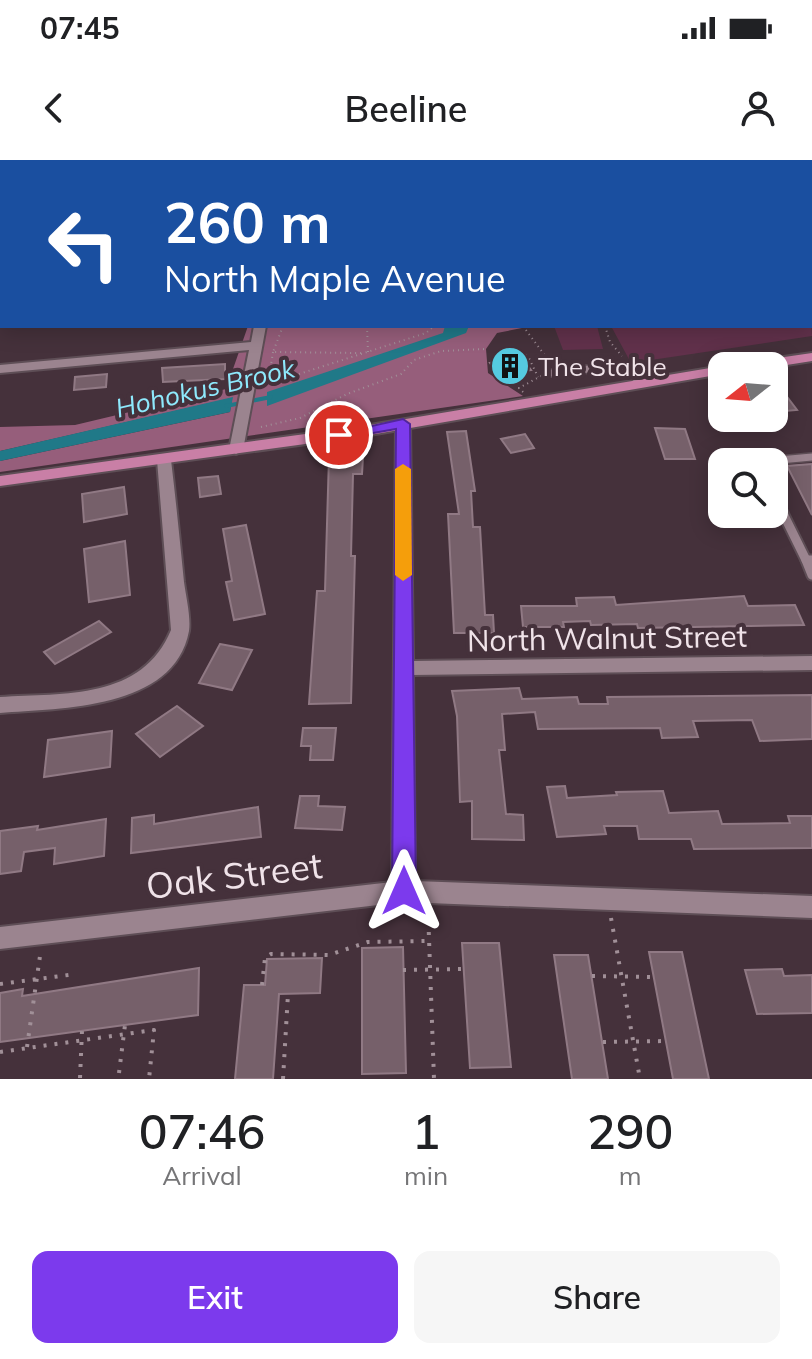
<!DOCTYPE html>
<style>
body{margin:0;font-family:Mulish,sans-serif;background:#f6f6f6;color:#202124;height:100vh;display:flex;flex-direction:column;font-size:30px;white-space:nowrap}
*{box-sizing:border-box;margin:0}
p{font-size:26px;color:#757577}
.icon{flex:none;width:44px;height:44px;fill:none;stroke:currentColor;stroke-width:2;stroke-linecap:round;stroke-linejoin:round}
.map{position:relative;height:919px;overflow:hidden}
.sheet{display:flex;flex-direction:column;background:#fff;flex:1}
.sheet>*{flex:none}
.banner{position:absolute;left:0px;top:0px;width:812px;height:168px;box-shadow:0 4px 20px #0003;background:#1a4fa0;color:#fff;overflow:hidden}
.needle{width:52px;rotate:253deg}
.fabs{position:absolute;left:708px;top:192px;display:grid;gap:16px}
.fabs a{display:grid;place-items:center;width:80px;height:80px;border-radius:16px;background:#fff;box-shadow:0 4px 20px #0003;font-size:40px}
.pin{position:absolute;display:grid;place-items:center;width:68px;height:68px;color:#fff;margin:-34px;border:4px solid #fff;border-radius:50%;box-shadow:0 2px 8px #0007}
.me{position:absolute;width:88px;margin:-44px;rotate:0deg;stroke-linejoin:round;filter:drop-shadow(0 0 6px #0008)}
.turn{display:flex;align-items:center;gap:28px;height:168px;padding:0 32px;font-size:36px}
.turn .icon{width:104px;height:104px;stroke-width:2.5}
.turn b{display:block;font-size:56px;line-height:68px}
.eta{display:flex;justify-content:space-evenly;align-items:center;height:136px;text-align:center}
.eta b{font-size:48px;font-weight:600;line-height:56px}
.button{display:flex;gap:16px;margin-top:auto;padding:16px 32px}
.button a{flex:1;height:92px;border-radius:16px;background:#7c3aed;color:#fff;font-size:32px;font-weight:600;line-height:92px;text-align:center}
.button a+a{background:#f6f6f6;color:#202124}
.status{display:flex;justify-content:space-between;align-items:center;height:56px;padding:0 40px;background:#fff;direction:ltr}
.status svg{height:22px;fill:currentColor}
header{display:flex;justify-content:space-between;align-items:center;height:104px;padding:0 32px;background:#fff;font-size:36px;font-weight:600}
.map>svg:first-child{display:block}
.green{fill:#61314b}
.forest{fill:#965e7b}
.water{fill:#207988}
.lines{fill:none;stroke-linecap:round;stroke-linejoin:round}
.stream{stroke:#207988;stroke-width:4}
.building{fill:#76606a;stroke:#907984;stroke-width:2}
.service-far1-casing{stroke:#5e4e56;stroke-width:10}
.service-casing{stroke:#5e4e56;stroke-width:13}
.minor-casing{stroke:#5e4e56;stroke-width:4}
.secondary-casing{stroke:#5e4e56;stroke-width:4}
.primary-casing{stroke:#5e4e56;stroke-width:4}
.path-far1{stroke:#a19098;stroke-width:2;stroke-dasharray:1 4;stroke-linecap:butt}
.path{stroke:#a19098;stroke-width:4;stroke-dasharray:3 8;stroke-linecap:butt}
.service-far1{stroke:#9b848f;stroke-width:7}
.service{stroke:#9b848f;stroke-width:9}
.minor{fill:#9b848f;fill-rule:evenodd}
.secondary{fill:#b2819a;fill-rule:evenodd}
.primary{fill:#c97fa6;fill-rule:evenodd}
.route{fill:#7c3aed;stroke:#51269a;stroke-width:2}
.slow{fill:#f59e0b}
.labels{text-anchor:middle;dominant-baseline:central;stroke-width:8;stroke-linejoin:round;paint-order:stroke}
.far-poi-label{font-size:26px;fill:#f0e3e9;stroke:#45313b;text-anchor:start}
.far-water-label{font-size:26px;font-style:italic;fill:#8ee9fc;stroke:#45313b}
.street-label{font-size:30px;fill:#f0e3e9;stroke:#45313b}
.near-street-label{font-size:36px;fill:#f0e3e9;stroke:#45313b}
</style>
<div class="status"><b>07:45</b><svg viewBox="0 0 49 12"><path d="M0 12V9h3v3zM5 12V6h3v6zM10 12V3h3v9zM15 12V0h3v12zM26 1h20v11H26zM47 4h2v5h-2z"/></svg></div>
<header><svg class="icon" aria-label="back" viewBox="0 0 24 24"><path d="M15 5l-7 7 7 7"/></svg>Beeline<svg class="icon" aria-label="person" viewBox="0 0 24 24"><circle cx="12" cy="8" r="4"/><path d="M4 21q1-7 8-7t8 7"/></svg></header>
<div class="map">
<svg width="812" height="919" viewBox="0 0 812 919">
<rect width="100%" height="100%" fill="#45313b"/>
<g class="green">
<polygon points="810,143 812,176 631,203 611,166 810,166"/>
<polygon points="554,166 597,166 603,189 563,190"/>
</g>
<polygon class="forest" points="248,166 532,166 497,173 486,189 488,213 523,236 0,312 0,301 230,252 232,238 0,291 0,267 75,265 226,229"/>
<g class="water">
<polygon points="445,166 469,166 466,173 267,246 267,232 443,173"/>
<polygon points="233,237 230,252 0,301 0,291"/>
</g>
<g class="lines">
<polyline class="stream" points="226,246 271,237"/>
</g>
<g class="building">
<polygon points="521,197 531,210 518,212 522,218 504,222 490,203"/>
<polygon points="225,204 225,219 163,222 162,208"/>
<polygon points="107,214 106,227 74,230 75,217"/>
<polygon points="785,234 797,250 774,252 774,235"/>
<polygon points="655,268 685,269 695,299 665,299"/>
<polygon points="466,271 475,331 471,331 473,367 480,367 485,455 493,455 494,473 454,473 448,354 459,354 447,272"/>
<polygon points="525,274 534,288 511,293 501,279"/>
<polygon points="329,297 363,297 362,314 353,314 351,396 355,396 351,543 309,544 317,431 325,431"/>
<polygon points="812,304 812,355 787,306"/>
<polygon points="218,316 221,334 200,337 198,318"/>
<polygon points="124,327 127,354 84,362 82,334"/>
<polygon points="246,365 265,454 234,460 226,422 232,421 223,369"/>
<polygon points="125,381 130,435 89,442 84,389"/>
<polygon points="744,436 748,446 795,445 804,465 638,468 637,464 591,465 590,461 563,462 564,467 523,467 521,446 577,446 576,438 614,437 616,445"/>
<polygon points="99,461 111,472 55,504 44,492"/>
<polygon points="220,484 252,490 232,530 199,523"/>
<polygon points="519,528 522,539 577,537 579,544 608,544 607,537 812,535 812,579 760,581 752,560 693,561 698,577 662,578 660,568 538,569 535,552 502,554 505,590 499,590 506,654 523,655 524,680 472,679 472,641 460,642 457,556 452,531"/>
<polygon points="177,546 203,566 160,597 136,574"/>
<polygon points="303,568 336,568 333,600 310,600 311,586 301,586"/>
<polygon points="112,571 110,607 44,617 48,580"/>
<polygon points="565,626 567,638 617,635 616,632 663,631 669,653 718,651 722,664 790,663 788,656 812,656 812,688 694,689 691,679 639,679 637,666 604,666 606,674 557,677 547,627"/>
<polygon points="300,636 319,636 318,646 345,647 342,670 295,668"/>
<polygon points="258,647 261,677 131,693 132,658 154,655 154,664"/>
<polygon points="106,659 104,696 54,704 55,688 24,692 21,711 0,714 0,671 38,666 37,670"/>
<polygon points="462,783 499,783 511,907 470,908"/>
<polygon points="403,787 406,913 362,914 362,788"/>
<polygon points="649,792 682,792 709,919 673,919"/>
<polygon points="554,795 588,795 608,919 572,919"/>
<polygon points="322,798 320,833 279,834 273,919 235,919 244,825 265,825 267,799"/>
<polygon points="199,808 198,855 0,882 0,833 23,829 22,836"/>
<polygon points="782,809 784,816 812,815 812,853 757,854 745,810"/>
</g>
<g class="lines">
<defs>
<g id="service-far1">
<polyline points="552,213 617,206 642,222"/>
<polyline points="758,302 812,297"/>
<polyline points="774,334 777,341"/>
</g>
<g id="service">
<polyline points="776,339 806,400"/>
<polyline points="812,400 806,400 812,415"/>
</g>
<g id="minor">
<polygon points="96,0 106,0 95,2"/>
<rect x="285" y="0" width="10" height="2"/>
<polygon points="526,0 536,0 537,2 527,2"/>
<polygon points="708,0 737,0 706,2"/>
<rect x="0" y="7" width="2" height="6"/>
<polygon points="254,166 266,166 243,290 236,294 229,290 249,190 0,213 0,205 251,182"/>
<polygon points="403,260 410,264 413,501 812,496 812,510 413,515 415,721 812,736 812,758 404,742 0,789 0,767 392,722 396,264"/>
<path d="M164 296 171 300C176 341 180 382 184 422 186 437 191 457 189 471 174 550 61 548 0 553V537C65 533 142 540 171 470L157 300Z"/>
</g>
<g id="secondary">
<polygon points="659,0 670,0 671,2 660,2"/>
<polygon points="810,112 812,113 812,122 810,121"/>
</g>
<g id="primary">
<polygon points="812,193 812,201 774,207 742,206 749,202"/>
<polygon points="722,206 722,214 364,276 0,326 0,316 364,266"/>
</g>
</defs>
<use href="#service-far1" class="service-far1-casing"/>
<use href="#service" class="service-casing"/>
<use href="#minor" class="minor-casing"/>
<use href="#secondary" class="secondary-casing"/>
<use href="#primary" class="primary-casing"/>
<g class="path-far1">
<polyline points="283,166 273,192 361,193"/>
<polyline points="367,166 368,192"/>
<polyline points="523,166 549,201"/>
<polyline points="605,166 610,182 622,196"/>
<polyline points="273,192 268,224 426,173 434,166"/>
<polyline points="521,195 528,196 538,217"/>
<polyline points="523,232 519,228 541,216"/>
<polyline points="261,267 300,258 347,234 401,214 414,200 441,191 486,189"/>
</g>
<g class="path">
<polyline points="428,750 434,919"/>
<polyline points="611,758 640,919"/>
<polyline points="403,810 463,809"/>
<polyline points="592,816 654,817"/>
<polyline points="0,824 76,814"/>
<polyline points="262,825 265,798 271,794 329,795 368,782 429,781"/>
<polyline points="603,882 666,881"/>
<polyline points="27,887 40,796"/>
<polyline points="0,892 154,870 149,919"/>
<polyline points="119,913 125,865"/>
<polyline points="80,918 82,871"/>
<polyline points="283,919 288,834"/>
</g>
<use href="#service-far1" class="service-far1"/>
<use href="#service" class="service"/>
<use href="#minor" class="minor"/>
<use href="#secondary" class="secondary"/>
<use href="#primary" class="primary"/>
</g>
<polygon class="route" points="403,259 410,264 416,731 412,739 404,742 396,739 392,731 396,269 339,279 331,275"/>
<polygon class="slow" points="403,304 411,309 412,415 403,421 395,415 395,309"/>
<defs>
<symbol id="building-disc" viewBox="-11 -11 22 22"><circle r="9.5" fill="#55cae0" stroke="#45313b"/><path d="M-4-6H4V6H1V3H-1V6H-4ZM-2.5-4.3h1.7v1.8h-1.7ZM.8-4.3h1.7v1.8H.8ZM-2.5-1h1.7V.8h-1.7ZM.8-1h1.7V.8H.8Z" fill="#111"/></symbol>
</defs>
<g fill-rule="evenodd">
<use href="#building-disc" x="488" y="184" width="44" height="44"/>
</g>
<g class="labels">
<g class="far-poi-label">
<text x="538" y="206">The Stable</text>
</g>
<g class="far-water-label">
<text transform="translate(205 228) rotate(-13)">Hohokus Brook</text>
</g>
<g class="street-label">
<text transform="translate(607 478) rotate(-1)">North Walnut Street</text>
</g>
<g class="near-street-label">
<text transform="translate(234 715) rotate(-7)">Oak Street</text>
</g>
</g>
</svg>
<div class="fabs">
<a><svg class="needle" viewBox="-14 -14 28 28"><path d="M0-13l5 13h-10z" fill="#e53935"/><path d="M0 13l5-13h-10z" fill="#757577"/></svg></a>
<a><svg class="icon" aria-label="search" viewBox="0 0 24 24"><circle cx="10" cy="10" r="6"/><path d="M15 15l6 6"/></svg></a>
</div>
<div class="pin" style="left:339px;top:275px;background:#d93025"><svg class="icon" aria-label="arrive" viewBox="0 0 24 24"><path d="M6 21V4h12l-3 4 3 4H6"/></svg></div>
<svg class="me" style="left:404px;top:731px" viewBox="-20 -20 40 40"><path d="M0-17L14 15 0 8-14 15z" fill="#7c3aed" stroke="#fff" stroke-width="4"/></svg>
<div class="banner">
<div class="turn"><svg class="icon" aria-label="left" viewBox="0 0 24 24"><path d="M17 20v-9H6M10 6l-5 5 5 5"/></svg><div><b>260 m</b>North Maple Avenue</div></div>
</div>
</div>
<section class="sheet">
<div class="eta">
<div><b>07:46</b><p>Arrival</p></div>
<div><b>1</b><p>min</p></div>
<div><b>290</b><p>m</p></div>
</div>
<div class="button"><a>Exit</a><a>Share</a></div>
</section>
